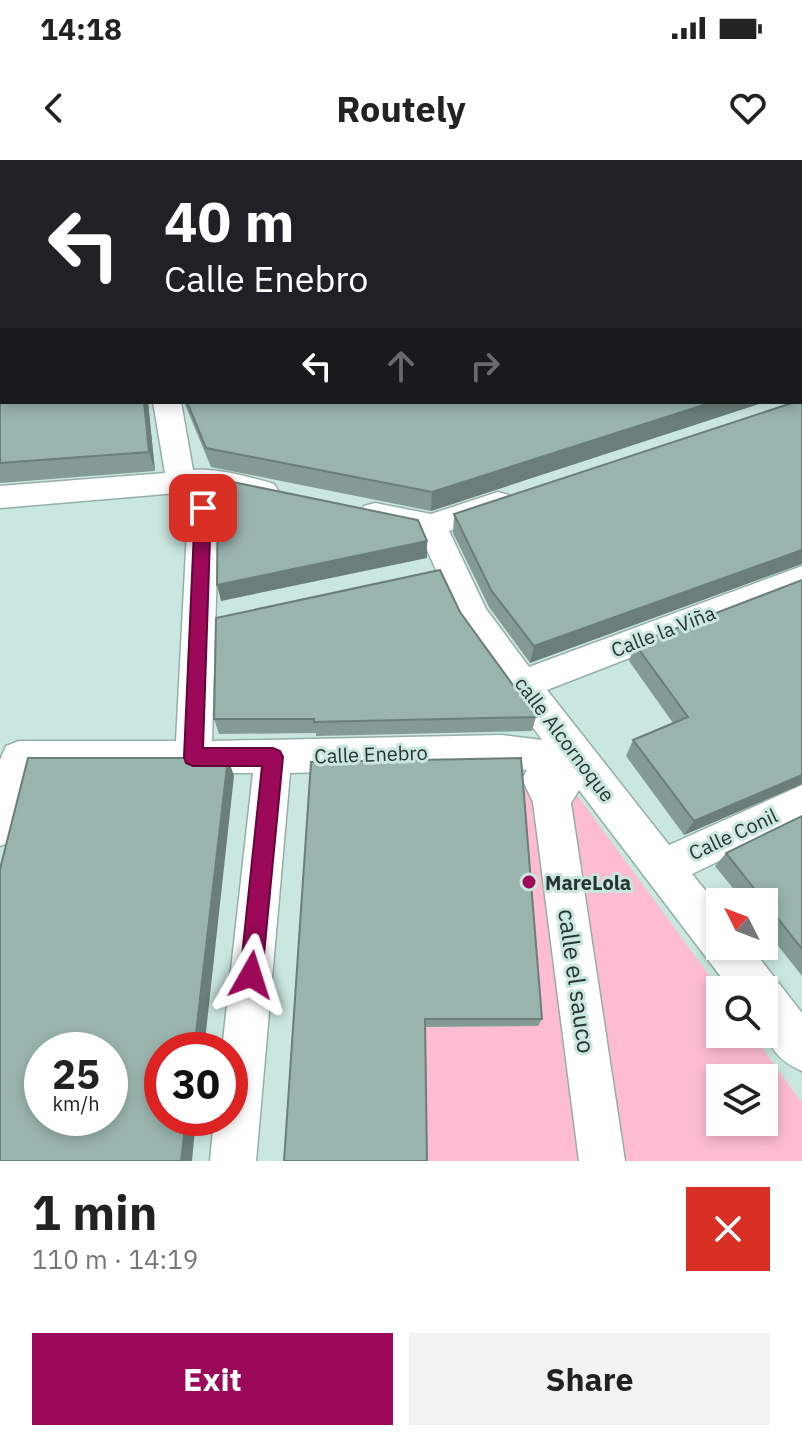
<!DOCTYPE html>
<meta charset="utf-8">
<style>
body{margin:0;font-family:"IBM Plex Sans",sans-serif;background:#f2f2f2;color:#222;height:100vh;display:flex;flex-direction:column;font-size:30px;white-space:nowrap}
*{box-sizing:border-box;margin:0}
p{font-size:26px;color:#767676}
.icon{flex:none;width:44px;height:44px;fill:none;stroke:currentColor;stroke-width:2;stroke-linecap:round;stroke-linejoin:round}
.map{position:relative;height:1001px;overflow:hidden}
.sheet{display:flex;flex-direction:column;background:#fff;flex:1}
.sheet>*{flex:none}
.top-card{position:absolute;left:0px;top:0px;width:802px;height:244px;box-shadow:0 4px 12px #0003;background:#202124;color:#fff;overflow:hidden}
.needle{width:52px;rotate:312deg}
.fabs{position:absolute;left:706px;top:728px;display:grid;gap:16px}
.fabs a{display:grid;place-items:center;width:72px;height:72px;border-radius:0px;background:#fff;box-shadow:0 4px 12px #0003;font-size:40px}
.speed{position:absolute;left:24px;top:872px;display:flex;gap:16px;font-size:40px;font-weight:700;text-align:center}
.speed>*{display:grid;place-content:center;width:104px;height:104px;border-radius:50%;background:#fff;box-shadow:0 4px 12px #0003;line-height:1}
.speed small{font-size:20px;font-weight:400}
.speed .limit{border:12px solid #d22;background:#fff;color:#111}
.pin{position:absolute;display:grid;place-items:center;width:68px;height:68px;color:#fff;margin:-34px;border-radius:16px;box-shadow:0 4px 12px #0006}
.me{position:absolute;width:88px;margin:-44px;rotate:6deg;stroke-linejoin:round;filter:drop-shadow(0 0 6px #0008)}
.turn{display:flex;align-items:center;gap:28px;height:168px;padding:0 32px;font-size:36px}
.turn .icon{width:104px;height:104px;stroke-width:2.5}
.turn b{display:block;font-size:56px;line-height:68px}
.lanes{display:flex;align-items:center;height:76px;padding:0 32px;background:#0003;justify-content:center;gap:40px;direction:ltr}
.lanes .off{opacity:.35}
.round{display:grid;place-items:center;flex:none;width:84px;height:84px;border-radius:0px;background:#f2f2f2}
.headline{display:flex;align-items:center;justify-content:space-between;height:136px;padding:0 32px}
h1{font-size:48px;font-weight:700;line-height:60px}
.primary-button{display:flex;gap:16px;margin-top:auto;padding:16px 32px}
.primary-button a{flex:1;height:92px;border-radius:0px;background:#9b0958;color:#fff;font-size:32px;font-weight:700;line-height:92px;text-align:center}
.primary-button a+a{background:#f2f2f2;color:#222}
.status{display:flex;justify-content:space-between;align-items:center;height:56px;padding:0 40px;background:#fff;direction:ltr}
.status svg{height:22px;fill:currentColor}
header{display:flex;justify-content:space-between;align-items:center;height:104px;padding:0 32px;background:#fff;font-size:36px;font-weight:700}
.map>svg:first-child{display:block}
.green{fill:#febcd2;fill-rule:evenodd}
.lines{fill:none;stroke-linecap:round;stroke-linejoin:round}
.minor-casing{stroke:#94afa9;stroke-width:3}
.minor{fill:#fff;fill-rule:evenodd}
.wall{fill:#849b95}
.shaded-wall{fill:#6b7e79}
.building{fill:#99b4ad;stroke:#6b7e79;stroke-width:2;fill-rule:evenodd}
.route{fill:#9b0958;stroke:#650639;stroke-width:2}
.poi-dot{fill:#9b0958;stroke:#c9e6df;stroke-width:3}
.labels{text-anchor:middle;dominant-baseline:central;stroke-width:6;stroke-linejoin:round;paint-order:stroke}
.street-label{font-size:20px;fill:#283431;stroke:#c9e6df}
.poi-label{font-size:20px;font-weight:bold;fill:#283431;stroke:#c9e6df;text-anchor:start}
.near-street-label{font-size:24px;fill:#283431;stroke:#c9e6df}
</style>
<div class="status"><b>14:18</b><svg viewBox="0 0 49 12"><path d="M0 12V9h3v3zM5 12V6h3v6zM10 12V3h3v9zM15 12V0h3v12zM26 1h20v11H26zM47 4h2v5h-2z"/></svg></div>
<header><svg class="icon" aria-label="back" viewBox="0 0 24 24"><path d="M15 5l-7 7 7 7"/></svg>Routely<svg class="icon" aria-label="heart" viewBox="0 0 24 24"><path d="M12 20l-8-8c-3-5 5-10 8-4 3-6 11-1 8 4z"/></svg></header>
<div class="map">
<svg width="802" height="1001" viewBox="0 0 802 1001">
<rect width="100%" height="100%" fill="#c9e6df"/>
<path class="green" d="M518 619H546L577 635 720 830V874H752L802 943V1001H426L425 867 538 866ZM720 918H764V962H720Z"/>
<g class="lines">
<defs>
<g id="minor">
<polygon points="222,0 244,0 245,2 223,2"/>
<polygon points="629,0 652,0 654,2 631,2"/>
<path d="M153 242H181L193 310C219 308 250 317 274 324L279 332 274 340 264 343 219 333 212 581 501 575 542 580 461 466 420 374 364 362 360 354 364 346 375 343 431 354 498 332 509 335 513 343 509 351 449 371 486 449 529 507 802 406V431L547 530 669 685 802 625V661L692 714 720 748V786H750L802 853V911C762 894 764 867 764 830H731L579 630 571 643 625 1001H579L533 642 522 619 527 610 501 607 290 613 256 1001H210L214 958H230V890H222L253 613H33L14 681 0 686V600L6 586 19 581H176L189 332 0 348V326L165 313Z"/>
</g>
</defs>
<use href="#minor" class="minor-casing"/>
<use href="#minor" class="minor"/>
</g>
<g class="wall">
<polygon points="0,0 148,242 155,311 0,323"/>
<polygon points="800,40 802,42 802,233 802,232 800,232"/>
<polygon points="802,240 530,503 489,447 453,373 454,354"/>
<polygon points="184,242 765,242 431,351 211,307"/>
<polygon points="802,420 802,624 684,675 626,596 633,580 673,563 629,501 635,484"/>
<polygon points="460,452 536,557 532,571 316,576 316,573 219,574 214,559"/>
<polygon points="311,602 542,859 538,866 425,867"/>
<polygon points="802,656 802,816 764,768 764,742 744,742 715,706 726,693"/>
</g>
<g class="shaded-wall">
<polygon points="144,242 148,242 155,311 149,292"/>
<polygon points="713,242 765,242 431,351 432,332"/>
<polygon points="427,381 427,398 221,441 217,425"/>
<polygon points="802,390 802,404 530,503 534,486"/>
<polygon points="228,598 234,616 204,890 194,890"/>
<polygon points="802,615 802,624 684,675 694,661"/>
<polygon points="186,958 196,958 192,1001 181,1001"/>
</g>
<g class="building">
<polygon points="0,0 193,0 194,2 2,2 2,242 144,242 149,292 0,303"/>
<polygon points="276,0 434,0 435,2 277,2"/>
<polygon points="535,0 614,0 615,2 521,2"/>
<polygon points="800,40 802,42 802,219 800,220"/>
<polygon points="800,240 802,240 802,390 534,486 491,430 454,354 795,242 800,242"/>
<polygon points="187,242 713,242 432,332 206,288"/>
<polygon points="218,319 418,360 427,381 217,425"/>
<polygon points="440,410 460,452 536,557 314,562 314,559 214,559 216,458"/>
<polygon points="802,420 802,615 694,661 633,580 688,557 635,484"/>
<path d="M28 598H228L194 890H162V958H186L181 1001H0V709ZM42 890H110V958H42Z"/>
<polygon points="521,598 542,859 425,859 427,1001 284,1001 311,602"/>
<polygon points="802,656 802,789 726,693"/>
</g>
<polygon class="route" points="203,342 211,348 203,588 273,588 280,591 283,597 262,815 259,823 251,826 243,823 240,815 262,606 193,606 186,603 184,597 195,348"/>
<circle class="poi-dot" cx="529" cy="722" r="8"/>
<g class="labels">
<g class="street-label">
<text transform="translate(663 471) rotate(-21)">Calle la Viña</text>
<text transform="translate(565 579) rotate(53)">calle Alcornoque</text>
<text transform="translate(371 594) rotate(-2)">Calle Enebro</text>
<text transform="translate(733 674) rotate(-25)">Calle Conil</text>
</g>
<g class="poi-label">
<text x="545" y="722">MareLola</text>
</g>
<g class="near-street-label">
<text transform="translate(577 821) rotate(82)">calle el sauco</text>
</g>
</g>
</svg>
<div class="fabs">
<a><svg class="needle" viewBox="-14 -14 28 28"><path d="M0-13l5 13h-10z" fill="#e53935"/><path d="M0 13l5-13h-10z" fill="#767676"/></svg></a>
<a><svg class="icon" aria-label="search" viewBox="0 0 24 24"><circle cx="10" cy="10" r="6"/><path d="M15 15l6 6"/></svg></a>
<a><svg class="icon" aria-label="layers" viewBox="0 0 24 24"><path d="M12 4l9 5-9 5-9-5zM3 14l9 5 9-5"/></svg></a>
</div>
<div class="speed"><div>25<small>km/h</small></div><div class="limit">30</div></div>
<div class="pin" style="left:203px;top:348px;background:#d93025"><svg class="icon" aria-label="arrive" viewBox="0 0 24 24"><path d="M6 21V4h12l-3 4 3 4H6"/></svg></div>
<svg class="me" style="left:251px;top:815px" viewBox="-20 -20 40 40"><path d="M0-17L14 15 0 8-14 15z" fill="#9b0958" stroke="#fff" stroke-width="4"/></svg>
<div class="top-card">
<div class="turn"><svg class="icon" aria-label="left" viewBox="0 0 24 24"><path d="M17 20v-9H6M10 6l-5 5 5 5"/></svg><div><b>40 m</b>Calle Enebro</div></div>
<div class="lanes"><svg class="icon" aria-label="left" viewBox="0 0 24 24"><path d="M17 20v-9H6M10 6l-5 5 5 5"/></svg><svg class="icon off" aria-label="ahead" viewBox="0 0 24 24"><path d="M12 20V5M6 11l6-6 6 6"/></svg><svg class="icon off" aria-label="right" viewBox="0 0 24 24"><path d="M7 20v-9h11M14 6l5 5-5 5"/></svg></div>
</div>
</div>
<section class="sheet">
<div class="headline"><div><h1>1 min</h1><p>110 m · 14:19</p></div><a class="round" style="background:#d93025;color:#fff"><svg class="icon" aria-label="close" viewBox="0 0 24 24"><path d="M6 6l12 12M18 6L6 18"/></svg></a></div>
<div class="primary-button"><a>Exit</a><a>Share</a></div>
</section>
